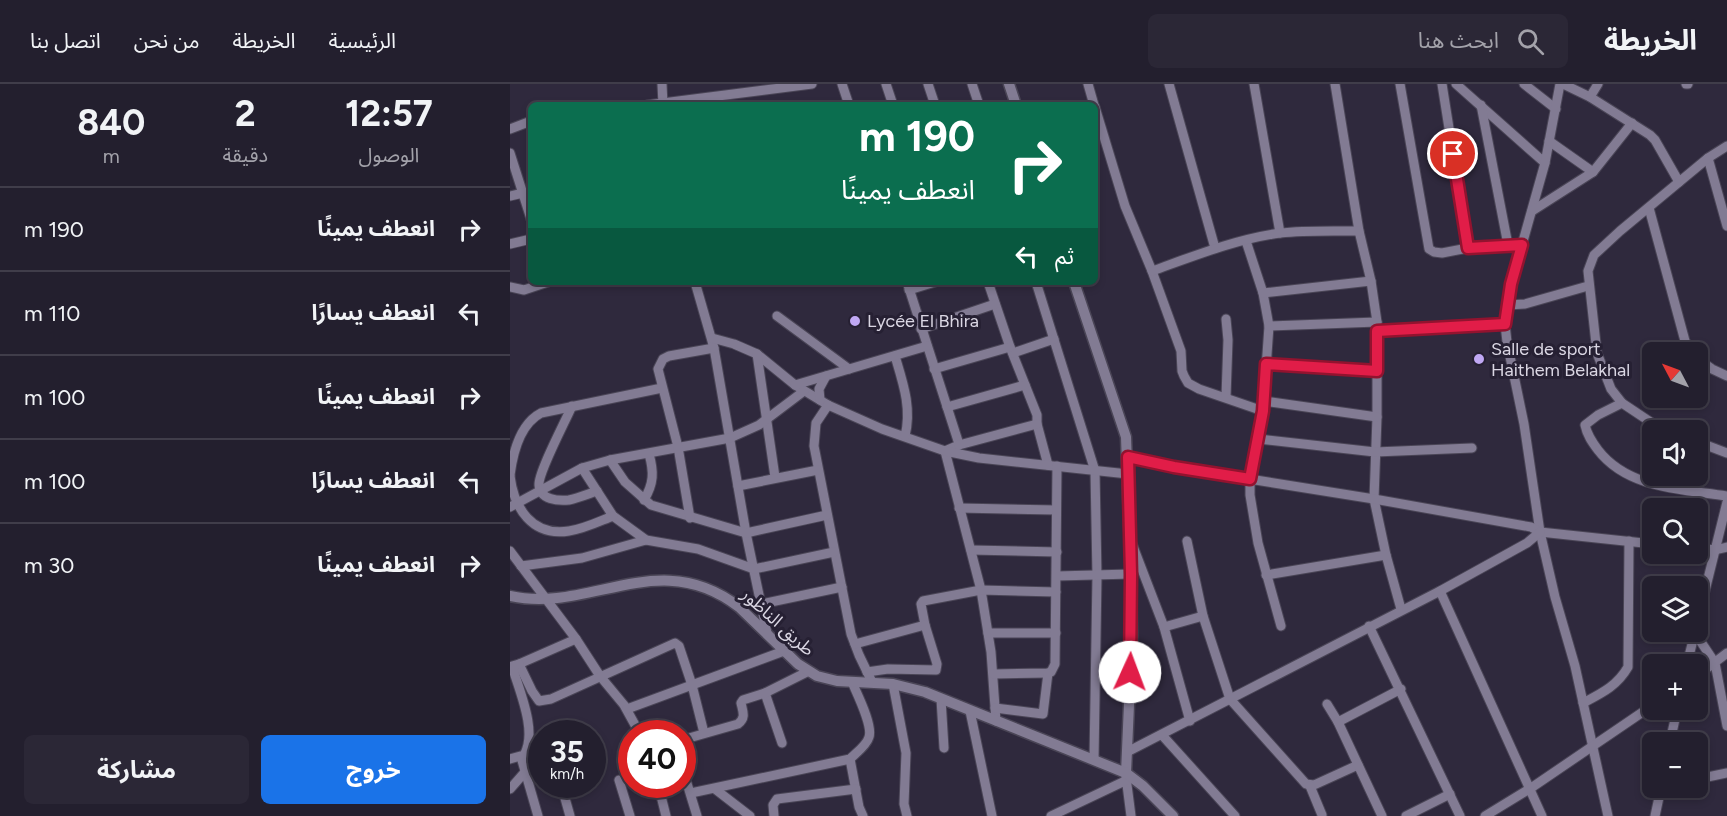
<!DOCTYPE html>
<html lang="ar">
<meta charset="utf-8">
<style>
body{margin:0;font-family:Figtree,"Noto Sans Arabic",sans-serif;background:#2b2736;color:#f1f3f6;direction:rtl;height:100vh;display:flex;flex-direction:column;font-size:22px;white-space:nowrap}
*{box-sizing:border-box;margin:0}
p{font-size:20px;color:#a3a2aa}
.icon{flex:none;width:33px;height:33px;fill:none;stroke:currentColor;stroke-width:2;stroke-linecap:round;stroke-linejoin:round}
.map{position:relative;flex:1;overflow:hidden;direction:ltr}
.sheet{display:flex;flex-direction:column;background:#231f2e;width:510px}
.sheet>*{flex:none}
.guide{position:absolute;left:18px;top:18px;width:570px;height:183px;border-radius:9px;box-shadow:0 3px 9px #0003,0 0 0 2px #403d4a;direction:rtl;background:#0b6e4f;color:#fff;overflow:hidden}
.needle{width:39px;rotate:311deg}
.fabs{position:absolute;left:1132px;top:258px;display:grid;gap:12px}
.fabs a{display:grid;place-items:center;width:66px;height:66px;border-radius:9px;background:#231f2e;box-shadow:0 3px 9px #0003,0 0 0 2px #403d4a;font-size:30px}
.speed{position:absolute;left:18px;top:636px;display:flex;gap:12px;font-size:30px;font-weight:700;text-align:center}
.speed>*{display:grid;place-content:center;width:78px;height:78px;border-radius:50%;background:#231f2e;box-shadow:0 3px 9px #0003,0 0 0 2px #403d4a;line-height:1}
.speed small{font-size:15px;font-weight:400}
.speed .limit{border:9px solid #d22;background:#fff;color:#111}
.pin{position:absolute;display:grid;place-items:center;width:51px;height:51px;color:#fff;margin:-26px;border:3px solid #fff;border-radius:50%;box-shadow:0 2px 6px #0007}
.me{position:absolute;width:66px;margin:-33px;rotate:2deg;stroke-linejoin:round;filter:drop-shadow(0 0 4px #0008)}
.turn{display:flex;align-items:center;gap:21px;height:126px;padding:0 24px;font-size:27px}
.turn .icon{width:78px;height:78px;stroke-width:2.5}
.turn b{display:block;font-size:42px;line-height:51px}
.then{display:flex;align-items:center;height:57px;padding:0 24px;background:#0003;gap:12px;font-size:22px}
.eta{display:flex;justify-content:space-evenly;align-items:center;height:102px;text-align:center}
.eta b{font-size:36px;font-weight:700;line-height:42px}
.cta{display:flex;gap:12px;margin-top:auto;padding:12px 24px}
.cta a{flex:1;height:69px;border-radius:9px;background:#1a73e8;color:#fff;font-size:24px;font-weight:700;line-height:69px;text-align:center}
.cta a+a{background:#2b2736;color:#f1f3f6}
ul{padding:0;list-style:none}
li{display:flex;align-items:center;gap:18px;height:84px;padding:0 24px;border-top:2px solid #403d4a}
li div{flex:1}
li b{display:block;font-size:22px}
li em{font-style:normal}
header{display:flex;align-items:center;gap:36px;box-sizing:border-box;height:84px;padding:0 30px;background:#231f2e;border-bottom:2px solid #403d4a}
header strong{font-size:28px}
nav{display:flex;gap:33px;margin-inline-start:auto;font-size:21px}
.search{width:420px;height:54px;background:#2b2736;display:flex;align-items:center;gap:15px;box-sizing:border-box;padding:0 21px;border-radius:9px;color:#a3a2aa;font-size:22px}
main{display:flex;flex:1;min-height:0}
.map>svg:first-child{display:block}
.lines{fill:none;stroke-linecap:round;stroke-linejoin:round}
.minor-casing{stroke:#4a4556;stroke-width:11}
.tertiary-casing{stroke:#4a4556;stroke-width:13}
.minor{stroke:#827b93;stroke-width:9}
.tertiary{stroke:#827b93;stroke-width:10}
.route-casing{stroke:#92132f;stroke-width:15}
.route{stroke:#e11d48;stroke-width:10}
.poi-dot{fill:#c0a8f4;stroke:#262033;stroke-width:2}
.labels{text-anchor:middle;dominant-baseline:central;stroke-width:6;stroke-linejoin:round;paint-order:stroke}
.poi-label{font-size:18px;fill:#dad6e3;stroke:#262033;text-anchor:start}
.street-label{font-size:18px;fill:#dad6e3;stroke:#262033}
</style>
<header>
<strong>الخريطة</strong>
<div class="search"><svg class="icon" aria-label="search" viewBox="0 0 24 24"><circle cx="10" cy="10" r="6"/><path d="M15 15l6 6"/></svg>ابحث هنا</div>
<nav><a>الرئيسية</a><a>الخريطة</a><a>من نحن</a><a>اتصل بنا</a></nav>
</header>
<main>
<div class="map">
<svg width="1217" height="732" viewBox="0 0 1217 732">
<rect width="100%" height="100%" fill="#2f293d"/>
<g class="lines">
<defs>
<g id="minor">
<polyline points="152,0 153,21"/>
<polyline points="332,0 339,21"/>
<polyline points="376,0 383,21"/>
<polyline points="418,0 425,21"/>
<polyline points="462,0 469,21"/>
<polyline points="578,0 584,21"/>
<polyline points="659,0 705,164"/>
<polyline points="744,0 770,149"/>
<polyline points="825,0 849,147 861,197 867,238 867,333 864,415 876,471 891,525"/>
<polyline points="890,0 919,165 924,168 932,169 958,164 1012,161"/>
<polyline points="932,0 958,164"/>
<polyline points="946,0 1035,79"/>
<polyline points="1014,0 1046,25"/>
<polyline points="1050,0 1035,79 1001,200 995,240 997,258 1014,340 1030,448 1045,513 1065,582 1098,732"/>
<polyline points="1053,0 1080,13 1140,51 1145,56 1169,98"/>
<polyline points="1176,0 1178,0"/>
<polyline points="1080,13 1088,0"/>
<polyline points="137,21 302,0"/>
<polyline points="971,21 998,161"/>
<polyline points="585,23 615,122 642,187 671,267 672,287 674,292 678,299 689,305 753,327"/>
<polyline points="0,45 21,37"/>
<polyline points="1039,57 1083,88"/>
<polyline points="0,69 21,135"/>
<polyline points="1198,74 1217,142"/>
<polyline points="0,112 13,109"/>
<polyline points="1139,124 1175,257 1181,268"/>
<polyline points="1022,127 1083,88 1122,39"/>
<polyline points="736,157 753,209 759,242 753,327 740,395 740,411 748,459 771,542"/>
<polyline points="0,160 21,155"/>
<path d="M642 187C684 172 726 155 770 149 796 146 823 147 849 147"/>
<polyline points="185,198 204,264 236,449 257,549"/>
<polyline points="397,198 448,357 449,361 435,367 471,506 481,568 486,637"/>
<polyline points="478,198 500,263 527,331 527,340 538,381"/>
<polyline points="526,198 585,387 587,492 584,675"/>
<polyline points="0,203 14,206 38,198"/>
<polyline points="399,206 425,198"/>
<polyline points="753,209 861,197"/>
<polyline points="997,221 1015,220 1078,202"/>
<polyline points="267,232 339,285"/>
<polyline points="716,235 718,256 716,313"/>
<polyline points="759,242 867,238"/>
<polyline points="411,245 485,220"/>
<polyline points="867,247 995,240"/>
<polyline points="202,254 224,260 247,270 285,301 318,321 372,345 435,367 469,374 618,390"/>
<polyline points="503,269 544,255"/>
<polyline points="247,270 265,393"/>
<path d="M385 272C393 299 402 324 395 352"/>
<polyline points="1188,275 1202,285 1217,292"/>
<polyline points="756,280 867,287"/>
<polyline points="424,285 500,263"/>
<polyline points="285,301 417,262"/>
<polyline points="310,316 309,305 316,292"/>
<polyline points="754,317 867,333"/>
<path d="M1112 319 1088 331 1075 341C1077 351 1082 358 1088 366 1118 405 1172 405 1217 412"/>
<polyline points="318,321 306,339 304,362 341,550 349,571 362,598"/>
<path d="M62 322C55 338 28 389 29 401 30 416 48 417 59 416 68 414 78 410 87 407"/>
<polyline points="437,323 515,301"/>
<polyline points="1158,346 1142,339 1112,319 1101,305 1087,269 1078,187 1084,171 1110,147 1198,74 1217,62"/>
<polyline points="749,355 865,368 962,364"/>
<polyline points="1188,358 1217,369"/>
<polyline points="449,361 527,340"/>
<polyline points="618,373 664,383 864,415 1021,443 1030,448 1143,460"/>
<polyline points="100,376 115,398 141,421 236,449 317,431"/>
<polyline points="72,384 103,432 136,456 188,465 244,485 324,468"/>
<path d="M0 391C3 368 10 340 31 329L152 304"/>
<path d="M0 392C4 424 22 453 59 447 74 445 90 437 103 432"/>
<polyline points="228,402 308,386"/>
<path d="M134 416C144 399 144 388 139 370"/>
<polyline points="0,423 72,384 100,376 220,354 249,341 294,307"/>
<polyline points="449,424 546,426"/>
<polyline points="180,434 168,363 148,285 153,275 159,272 204,264"/>
<polyline points="621,457 654,543 680,637"/>
<polyline points="677,457 693,532 720,615 796,700 804,701 848,681"/>
<polyline points="1188,464 1205,466 1217,463"/>
<polyline points="461,466 547,468"/>
<polyline points="0,467 66,555 90,592 114,621 130,650"/>
<polyline points="11,482 72,474 136,456"/>
<polyline points="756,491 876,471"/>
<polyline points="547,492 621,490"/>
<polyline points="930,507 1032,732"/>
<polyline points="251,520 332,503"/>
<polyline points="1188,535 1217,418"/>
<polyline points="859,542 950,732"/>
<polyline points="654,543 693,532"/>
<polyline points="478,549 546,549"/>
<polyline points="1185,549 1205,579 1217,642"/>
<polyline points="66,555 9,580 22,607 29,617 41,615 165,559 169,562 182,601 194,649"/>
<polyline points="345,560 415,541 411,520 413,517 471,506 546,508"/>
<polyline points="1177,580 1185,548"/>
<polyline points="357,588 378,585 426,586 427,580 415,541"/>
<polyline points="484,590 538,589 541,588 545,580 547,382"/>
<polyline points="1188,591 1217,569"/>
<polyline points="383,600 396,669 394,720 397,732"/>
<polyline points="255,609 272,659"/>
<polyline points="431,615 434,664"/>
<path d="M1073 619C1092 609 1107 602 1118 583L1119 457"/>
<polyline points="817,620 828,638"/>
<polyline points="485,624 533,630 538,589"/>
<polyline points="117,625 274,567"/>
<polyline points="460,627 482,732"/>
<polyline points="652,651 725,732"/>
<path d="M172 656 228 640C236 634 233 628 231 619L233 616 255 609 299 587"/>
<polyline points="1160,658 1167,626"/>
<polyline points="18,663 32,680"/>
<polyline points="617,668 930,507 1017,459 1030,448"/>
<polyline points="11,673 28,732"/>
<path d="M0 675 14 671C28 648 9 606 2 582L9 580"/>
<polyline points="340,675 349,723 353,732"/>
<polyline points="172,683 187,732"/>
<polyline points="616,693 621,732"/>
<polyline points="1188,695 1217,689"/>
<polyline points="109,696 120,732"/>
<polyline points="51,700 60,732"/>
<polyline points="148,700 156,732"/>
<polyline points="800,702 812,731"/>
<polyline points="0,705 15,688"/>
<polyline points="205,705 240,732"/>
<path d="M181 709 340 675C346 669 357 661 359 653 363 641 347 610 342 598"/>
<polyline points="264,732 263,721 267,715 346,705"/>
<polyline points="541,732 617,696"/>
<polyline points="872,732 828,638 891,605"/>
<polyline points="896,732 940,710"/>
<polyline points="975,732 1021,704 1143,621"/>
<polyline points="1145,732 1151,704"/>
</g>
<g id="tertiary">
<polyline points="499,0 506,21"/>
<polyline points="564,198 616,353 621,490 622,552 616,689"/>
<path d="M0 512C80 530 149 461 229 523L288 580 307 592 327 597 383 600 415 608 616 689 633 702 663 732"/>
</g>
</defs>
<use href="#minor" class="minor-casing"/>
<use href="#tertiary" class="tertiary-casing"/>
<use href="#minor" class="minor"/>
<use href="#tertiary" class="tertiary"/>
</g>
<g class="lines">
<defs>
<polyline id="route" points="620,588 621,490 618,373 664,383 740,395 753,327 756,280 867,287 867,247 995,240 1001,200 1012,161 958,164 943,70"/>
</defs>
<use href="#route" class="route-casing"/>
<use href="#route" class="route"/>
</g>
<g class="poi-dot">
<circle cx="345" cy="237" r="6"/>
<circle cx="969" cy="275" r="6"/>
</g>
<g class="labels">
<g class="poi-label">
<text x="357" y="237">Lycée El Bhira</text>
<text x="981" y="265">Salle de sport<tspan x="981" dy="21">Haithem Belakhal</tspan></text>
</g>
<g class="street-label">
<text transform="translate(268 538) rotate(42)">طريق الناظور</text>
</g>
</g>
</svg>
<div class="fabs">
<a><svg class="needle" viewBox="-14 -14 28 28"><path d="M0-13l5 13h-10z" fill="#e53935"/><path d="M0 13l5-13h-10z" fill="#a3a2aa"/></svg></a>
<a><svg class="icon" aria-label="sound" viewBox="0 0 24 24"><path d="M4 9h4l5-4v14l-5-4H4zM17 9q2 3 0 6"/></svg></a>
<a><svg class="icon" aria-label="search" viewBox="0 0 24 24"><circle cx="10" cy="10" r="6"/><path d="M15 15l6 6"/></svg></a>
<a><svg class="icon" aria-label="layers" viewBox="0 0 24 24"><path d="M12 4l9 5-9 5-9-5zM3 14l9 5 9-5"/></svg></a>
<a>+</a>
<a>−</a>
</div>
<div class="speed"><div>35<small>km/h</small></div><div class="limit">40</div></div>
<div class="pin" style="left:943px;top:70px;background:#d93025"><svg class="icon" aria-label="arrive" viewBox="0 0 24 24"><path d="M6 21V4h12l-3 4 3 4H6"/></svg></div>
<svg class="me" style="left:620px;top:588px" viewBox="-20 -20 40 40"><circle r="19" fill="#fff"/><path d="M0-13L10 11 0 6-10 11z" fill="#e11d48"/></svg>
<div class="guide">
<div class="turn"><svg class="icon" aria-label="right" viewBox="0 0 24 24"><path d="M7 20v-9h11M14 6l5 5-5 5"/></svg><div><b>190 m</b>انعطف يمينًا</div></div>
<div class="then">ثم<svg class="icon" aria-label="left" viewBox="0 0 24 24"><path d="M17 20v-9H6M10 6l-5 5 5 5"/></svg></div>
</div>
</div>
<section class="sheet">
<div class="eta">
<div><b>12:57</b><p>الوصول</p></div>
<div><b>2</b><p>دقيقة</p></div>
<div><b>840</b><p>m</p></div>
</div>
<ul>
<li><svg class="icon" aria-label="right" viewBox="0 0 24 24"><path d="M7 20v-9h11M14 6l5 5-5 5"/></svg><div><b>انعطف يمينًا</b></div><em>190 m</em></li>
<li><svg class="icon" aria-label="left" viewBox="0 0 24 24"><path d="M17 20v-9H6M10 6l-5 5 5 5"/></svg><div><b>انعطف يسارًا</b></div><em>110 m</em></li>
<li><svg class="icon" aria-label="right" viewBox="0 0 24 24"><path d="M7 20v-9h11M14 6l5 5-5 5"/></svg><div><b>انعطف يمينًا</b></div><em>100 m</em></li>
<li><svg class="icon" aria-label="left" viewBox="0 0 24 24"><path d="M17 20v-9H6M10 6l-5 5 5 5"/></svg><div><b>انعطف يسارًا</b></div><em>100 m</em></li>
<li><svg class="icon" aria-label="right" viewBox="0 0 24 24"><path d="M7 20v-9h11M14 6l5 5-5 5"/></svg><div><b>انعطف يمينًا</b></div><em>30 m</em></li>
</ul>
<div class="cta"><a>خروج</a><a>مشاركة</a></div>
</section>
</main>
